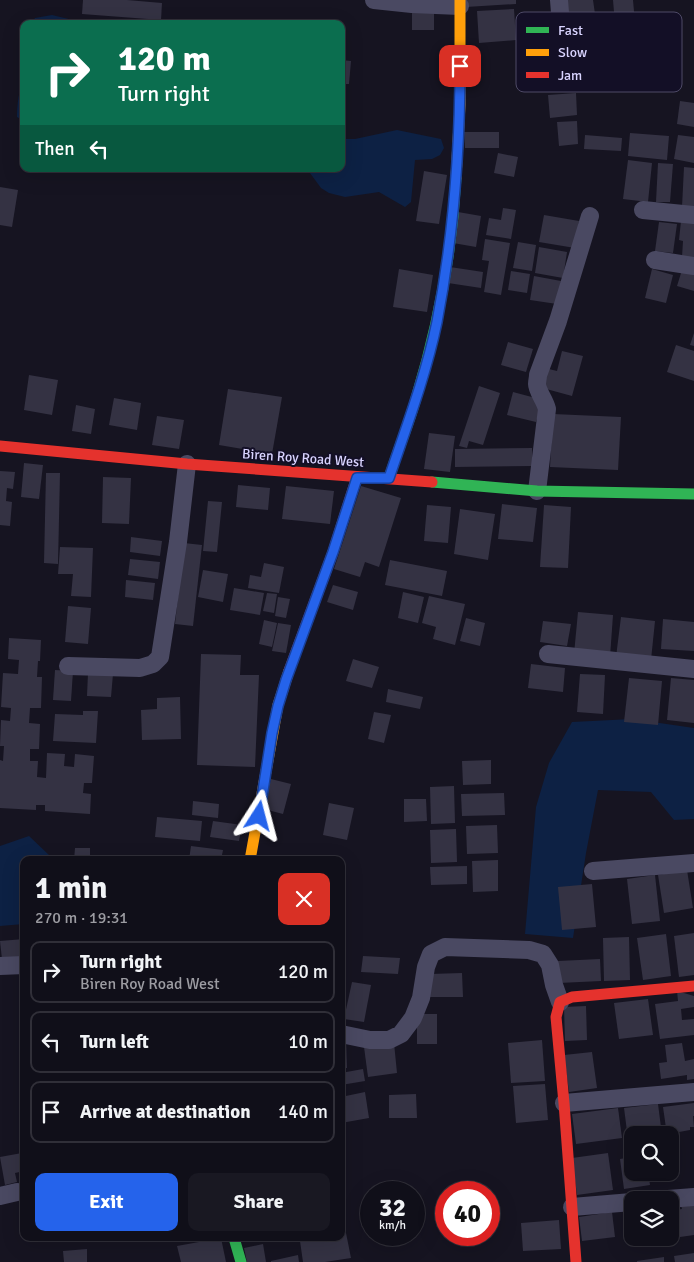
<!DOCTYPE html>
<meta charset="utf-8">
<style>
body{margin:0;font-family:Signika,sans-serif;background:#191822;color:#f1f3f6;height:100vh;display:flex;flex-direction:column;font-size:19px;white-space:nowrap}
*{box-sizing:border-box;margin:0}
p{font-size:16px;color:#9c9ca2}
.icon{flex:none;width:28px;height:28px;fill:none;stroke:currentColor;stroke-width:2;stroke-linecap:round;stroke-linejoin:round}
.map{position:relative;flex:1;overflow:hidden}
.side{position:absolute;left:20px;top:856px;width:325px;height:385px;display:flex;flex-direction:column;background:#100f19;border-radius:10px;box-shadow:0 5px 20px #0002,0 0 0 1px #302f38}
.side>*{flex:none}
.top-card{position:absolute;left:20px;top:20px;width:325px;height:152px;border-radius:10px;box-shadow:0 5px 20px #0002,0 0 0 1px #302f38;background:#0b6e4f;color:#fff;overflow:hidden}
.tools{position:absolute;left:624px;top:1126px;display:grid;gap:10px}
.tools a{display:grid;place-items:center;width:55px;height:55px;border-radius:10px;background:#100f19;box-shadow:0 5px 20px #0002,0 0 0 1px #302f38;font-size:25px}
.speed{position:absolute;left:360px;top:1181px;display:flex;gap:10px;font-size:25px;font-weight:700;text-align:center}
.speed>*{display:grid;place-content:center;width:65px;height:65px;border-radius:50%;background:#100f19;box-shadow:0 5px 20px #0002,0 0 0 1px #302f38;line-height:1}
.speed small{font-size:12px;font-weight:400}
.speed .limit{border:8px solid #d22;background:#fff;color:#111}
.pin{position:absolute;display:grid;place-items:center;width:42px;height:42px;color:#fff;margin:-21px;border-radius:10px;box-shadow:0 2px 8px #0006}
.me{position:absolute;width:55px;margin:-28px;rotate:9deg;stroke-linejoin:round;filter:drop-shadow(0 0 4px #0008)}
.turn{display:flex;align-items:center;gap:18px;height:105px;padding:0 15px;font-size:22px}
.turn .icon{width:65px;height:65px;stroke-width:2.5}
.turn b{display:block;font-size:35px;line-height:42px}
.then{display:flex;align-items:center;height:48px;padding:0 15px;background:#0003;gap:10px;font-size:19px}
.round{display:grid;place-items:center;flex:none;width:52px;height:52px;border-radius:10px;background:#191822}
.summary{display:flex;align-items:center;justify-content:space-between;height:85px;padding:0 15px}
h1{font-size:30px;font-weight:700;line-height:38px}
.cta{display:flex;gap:10px;margin-top:auto;padding:10px 15px}
.cta a{flex:1;height:58px;border-radius:10px;background:#2563eb;color:#fff;font-size:20px;font-weight:700;line-height:58px;text-align:center}
.cta a+a{background:#191822;color:#f1f3f6}
ul{padding:0;list-style:none}
li{display:flex;align-items:center;gap:15px;height:62px;margin:0 10px 8px;padding:0 5px;border:2px solid #302f38;border-radius:10px}
li div{flex:1}
li b{display:block;font-size:19px}
li em{font-style:normal}
.map>svg:first-child{display:block}
.water{fill:#0d2144}
.building{fill:#343243}
.lines{fill:none;stroke-linecap:round;stroke-linejoin:round}
.street{stroke:#4a4962;stroke-width:18}
.fast{stroke:#30b455;stroke-width:11}
.slow{stroke:#ff9f0a;stroke-width:11}
.jam{stroke:#e5322d;stroke-width:11}
.route-casing{stroke:#184099;stroke-width:12}
.route{stroke:#2563eb;stroke-width:9}
.labels{text-anchor:middle;dominant-baseline:central;stroke-width:4;stroke-linejoin:round;paint-order:stroke}
.street-label{font-size:14px;fill:#d9d4ff;stroke:#130f26}
.key{fill:#130f26;stroke:#4e4a67;stroke-width:1}
.key-label{font-size:14px;fill:#d9d4ff}
</style>
<div class="map">
<svg width="694" height="1262" viewBox="0 0 694 1262">
<rect width="100%" height="100%" fill="#161421"/>
<g class="water">
<polygon points="52,15 77,21 84,24 31,24 35,18"/>
<path d="M24 77V121L17 117C17 104 19 89 24 77Z"/>
<polygon points="397,130 441,139 444,148 440,155 432,159 415,160 411,202 405,207 379,192 345,197 329,193 321,188 310,173 310,169 341,169 341,139 355,139"/>
<polygon points="632,719 694,728 694,819 674,820 651,792 598,790 586,853 573,938 525,934 536,807 549,763 572,722"/>
<polygon points="29,836 50,856 49,860 24,860 24,924 0,926 0,846"/>
</g>
<g class="building">
<polygon points="83,0 127,0 162,3 161,20 82,14"/>
<polygon points="465,0 516,0 516,4 466,7"/>
<polygon points="559,0 593,0 595,14 561,17"/>
<polygon points="613,0 633,0 635,23 615,24"/>
<polygon points="434,8 434,30 412,30 412,9"/>
<polygon points="514,9 516,40 479,43 477,11"/>
<polygon points="341,60 351,61 349,84 341,84"/>
<polygon points="576,93 577,115 550,118 548,95"/>
<polygon points="680,101 694,103 694,127 677,124"/>
<polygon points="577,121 578,144 559,146 557,122"/>
<polygon points="464,132 499,132 499,148 465,148"/>
<polygon points="630,133 669,136 667,160 628,156"/>
<polygon points="585,135 622,138 621,151 584,149"/>
<polygon points="678,135 694,137 694,163 674,159"/>
<polygon points="498,153 518,157 514,177 494,173"/>
<polygon points="628,160 652,163 648,202 623,199"/>
<polygon points="658,163 673,164 670,202 656,202"/>
<polygon points="684,167 694,168 694,208 682,207"/>
<polygon points="424,171 447,175 439,224 416,221"/>
<polygon points="0,187 18,190 12,227 0,225"/>
<polygon points="503,208 516,210 511,239 486,235 489,218 501,220"/>
<polygon points="458,212 481,216 476,247 453,243"/>
<polygon points="544,215 579,221 575,248 539,242"/>
<polygon points="681,221 694,222 694,258 682,257 683,241 679,240"/>
<polygon points="659,222 677,224 673,253 655,251"/>
<polygon points="485,239 510,243 501,295 484,292 489,261 482,260"/>
<polygon points="518,242 536,245 532,271 513,268"/>
<polygon points="539,247 567,252 563,278 535,273"/>
<polygon points="450,267 483,272 481,288 448,283"/>
<polygon points="399,269 433,275 427,312 393,307"/>
<polygon points="652,269 673,275 666,303 645,298"/>
<polygon points="682,270 694,273 694,291 677,286"/>
<polygon points="511,271 530,274 527,293 508,290"/>
<polygon points="534,276 561,281 557,304 530,300"/>
<polygon points="694,333 694,346 690,345"/>
<polygon points="508,342 533,349 526,372 501,365"/>
<polygon points="676,345 694,351 694,381 667,372"/>
<polygon points="562,351 583,356 572,396 539,387 545,368 557,371"/>
<polygon points="29,375 58,380 52,415 24,410"/>
<polygon points="479,386 500,393 483,445 469,441 467,448 459,446"/>
<polygon points="228,389 282,397 272,454 219,445"/>
<polygon points="513,392 543,400 536,422 507,415"/>
<polygon points="114,398 141,403 137,430 109,425"/>
<polygon points="76,405 95,409 91,434 72,431"/>
<polygon points="553,414 621,417 618,470 550,467"/>
<polygon points="157,416 184,420 179,449 152,445"/>
<polygon points="429,433 455,436 450,472 424,469"/>
<polygon points="532,448 532,466 455,467 455,449"/>
<polygon points="24,463 43,465 39,499 21,497"/>
<polygon points="0,471 15,472 13,489 7,488 6,501 12,502 10,526 0,525"/>
<polygon points="46,473 60,473 58,564 44,563"/>
<polygon points="103,477 131,478 129,524 102,523"/>
<polygon points="238,485 270,488 268,510 236,507"/>
<polygon points="286,486 334,491 330,524 282,519"/>
<polygon points="361,486 401,498 379,567 365,562 360,577 334,569"/>
<polygon points="208,501 222,502 217,552 203,551"/>
<polygon points="502,504 537,508 533,542 498,539"/>
<polygon points="427,505 451,507 448,543 424,541"/>
<polygon points="544,505 571,507 568,568 540,567"/>
<polygon points="460,509 495,514 488,560 454,554"/>
<polygon points="131,537 162,541 160,556 130,552"/>
<polygon points="184,543 202,545 193,626 175,624"/>
<polygon points="60,547 93,548 91,597 71,596 73,574 58,574"/>
<polygon points="130,559 160,562 158,579 128,575"/>
<polygon points="390,560 447,571 442,596 385,585"/>
<polygon points="264,563 284,567 279,593 248,588 250,575 261,577"/>
<polygon points="203,570 228,574 223,602 198,597"/>
<polygon points="126,580 155,583 153,600 125,597"/>
<polygon points="333,585 358,592 353,610 327,602"/>
<polygon points="234,588 264,593 260,615 230,610"/>
<polygon points="403,592 424,597 418,623 398,618"/>
<polygon points="267,593 277,594 274,613 263,611"/>
<polygon points="429,596 465,604 455,645 433,639 436,627 422,623"/>
<polygon points="278,597 290,599 286,618 275,616"/>
<polygon points="68,606 91,608 88,644 65,642"/>
<polygon points="578,612 613,615 610,657 574,654"/>
<polygon points="621,617 655,621 651,660 616,657"/>
<polygon points="466,618 485,623 480,646 460,641"/>
<polygon points="663,619 694,622 694,651 661,649"/>
<polygon points="264,620 277,623 272,647 259,644"/>
<polygon points="543,621 571,624 567,646 540,642"/>
<polygon points="278,623 291,625 286,653 272,651"/>
<polygon points="9,638 41,640 40,661 38,661 37,677 42,677 41,708 30,708 29,723 40,724 39,749 30,749 30,761 38,761 37,777 46,778 47,753 65,754 64,766 74,767 75,754 94,756 92,783 84,783 83,793 91,794 90,814 45,811 45,805 36,805 36,810 0,808 0,760 3,761 4,746 0,746 1,720 10,721 11,708 1,707 3,673 18,674 19,660 8,659"/>
<polygon points="201,654 241,655 240,675 259,675 255,767 197,765"/>
<polygon points="353,659 379,667 372,688 346,681"/>
<polygon points="531,664 565,668 563,692 528,688"/>
<polygon points="55,670 73,671 71,701 53,700"/>
<polygon points="88,673 113,674 111,697 87,696"/>
<polygon points="580,674 605,675 603,714 577,712"/>
<polygon points="629,678 662,681 658,725 624,722"/>
<polygon points="671,678 694,680 694,723 667,720"/>
<polygon points="388,689 423,697 420,709 386,702"/>
<polygon points="180,697 181,739 142,740 141,710 157,709 157,698"/>
<polygon points="83,711 98,711 96,743 53,741 55,714 83,715"/>
<polygon points="374,712 391,715 384,743 368,739"/>
<polygon points="491,760 491,784 463,785 462,761"/>
<polygon points="271,779 291,784 283,814 264,809"/>
<polygon points="454,786 455,823 431,824 430,787"/>
<polygon points="504,793 505,815 462,816 461,794"/>
<polygon points="404,799 426,799 427,821 404,822"/>
<polygon points="193,801 219,804 218,818 192,815"/>
<polygon points="329,803 354,808 347,840 323,835"/>
<polygon points="157,817 202,821 200,841 155,837"/>
<polygon points="213,821 242,825 239,841 210,837"/>
<polygon points="497,825 498,853 467,854 466,826"/>
<polygon points="456,829 457,862 431,863 430,830"/>
<polygon points="191,846 223,850 221,860 189,860"/>
<polygon points="75,848 90,848 90,860 74,860"/>
<polygon points="498,860 498,891 473,892 472,861"/>
<polygon points="467,866 467,884 431,885 430,867"/>
<polygon points="687,870 693,908 664,913 658,875"/>
<polygon points="655,875 660,921 632,924 627,879"/>
<polygon points="592,884 596,927 562,930 558,887"/>
<polygon points="694,933 694,975 679,977 674,936"/>
<polygon points="666,934 671,976 643,980 637,938"/>
<polygon points="629,937 630,980 604,981 603,938"/>
<polygon points="24,939 24,957 2,959 0,941"/>
<polygon points="363,956 400,958 398,974 361,972"/>
<polygon points="600,959 601,981 559,983 558,961"/>
<polygon points="462,973 463,997 430,997 430,974"/>
<polygon points="352,982 371,985 364,1022 344,1019"/>
<polygon points="677,991 694,996 694,1007 681,1009 682,1020 694,1019 694,1035 660,1039 655,1004 678,1001"/>
<polygon points="648,999 653,1035 619,1039 614,1003"/>
<polygon points="586,1006 587,1040 565,1041 564,1007"/>
<rect x="417" y="1014" width="20" height="30"/>
<polygon points="341,1039 346,1039 347,1068 341,1068"/>
<polygon points="542,1040 545,1081 511,1083 508,1043"/>
<polygon points="394,1043 397,1073 368,1077 364,1047"/>
<polygon points="682,1043 685,1061 694,1059 694,1079 687,1080 687,1075 661,1079 659,1063 667,1062 665,1045"/>
<polygon points="592,1052 597,1088 569,1092 564,1055"/>
<polygon points="363,1069 365,1081 341,1085 341,1073"/>
<polygon points="545,1084 548,1120 516,1123 513,1086"/>
<polygon points="365,1092 369,1118 341,1123 341,1097"/>
<polygon points="416,1094 417,1118 389,1118 389,1095"/>
<polygon points="694,1103 694,1116 693,1116 694,1127 690,1127 690,1130 679,1132 680,1137 670,1138 670,1135 667,1135 663,1107"/>
<polygon points="658,1104 662,1135 632,1135 632,1139 628,1139 624,1108"/>
<polygon points="618,1108 622,1138 576,1144 572,1114"/>
<polygon points="22,1153 24,1171 15,1173 17,1182 5,1185 0,1157"/>
<polygon points="608,1153 613,1190 577,1195 572,1158"/>
<polygon points="632,1157 632,1172 648,1172 650,1185 624,1189 620,1159"/>
<polygon points="694,1203 694,1235 673,1238 670,1223 675,1222 674,1210 682,1209 681,1205"/>
<polygon points="612,1212 615,1237 582,1241 579,1217"/>
<polygon points="559,1220 561,1249 523,1251 521,1223"/>
<polygon points="346,1233 351,1258 325,1262 303,1262 300,1241 319,1238 341,1238 341,1234"/>
<polygon points="221,1238 226,1262 181,1262 177,1246"/>
<polygon points="263,1244 266,1262 247,1262 244,1248"/>
<polygon points="87,1249 87,1262 64,1262 63,1251"/>
<polygon points="694,1253 694,1262 675,1262 674,1256"/>
<polygon points="298,1255 299,1262 271,1262 271,1261"/>
<polygon points="664,1257 664,1262 637,1262 637,1261"/>
</g>
<g class="lines">
<g class="street">
<polyline points="374,0 412,4 460,6"/>
<polyline points="559,0 561,25 563,29 565,31 595,28 599,29 601,33 608,83"/>
<polyline points="643,210 694,215"/>
<polyline points="655,260 694,266"/>
<path d="M537 491 547 409C545 400 537 391 537 384 537 381 538 378 538 375L558 321 590 216"/>
<polyline points="548,654 694,669"/>
<polyline points="68,666 140,668 153,664 160,657 178,542 187,464"/>
<polyline points="593,871 694,863"/>
<polyline points="0,966 24,965"/>
<polyline points="341,1034 370,1040 389,1040 401,1034 413,1018 421,998 426,967 431,954 445,947 529,950 543,954 550,965 554,985 560,1002"/>
<polyline points="564,1103 694,1092"/>
<polyline points="0,1196 17,1192"/>
<polyline points="655,1200 694,1197"/>
<polyline points="572,1207 632,1202"/>
</g>
<g class="fast">
<path d="M389 478C398 450 409 423 417 395 438 326 452 250 456 178"/>
<polyline points="432,482 537,491 694,494"/>
<polyline points="234,1238 241,1262"/>
</g>
<g class="slow">
<polyline points="456,178 460,105 460,0"/>
<polyline points="250,860 278,705 289,671"/>
</g>
<g class="jam">
<polyline points="0,446 187,464 432,482"/>
<polyline points="289,671 333,552 357,477"/>
<polyline points="576,1262 564,1103 556,1017 560,1002 572,997 694,986"/>
</g>
</g>
<g class="lines">
<defs>
<path id="route" d="M259 816 272 733 278 706 286 680 333 552 357 478H389C406 428 426 375 437 322 453 238 460 151 460 66"/>
</defs>
<use href="#route" class="route-casing"/>
<use href="#route" class="route"/>
</g>
<g class="labels">
<g class="street-label">
<text transform="translate(303 458) rotate(4)">Biren Roy Road West</text>
</g>
</g>
<rect x="516" y="12" width="166" height="80" rx="8" class="key"/>
<rect x="526" y="27" width="23" height="6" fill="#30b455"/>
<rect x="526" y="49" width="23" height="7" fill="#ff9f0a"/>
<rect x="526" y="72" width="23" height="6" fill="#e5322d"/>
<g class="key-label">
<text x="558" y="35">Fast</text>
<text x="558" y="57">Slow</text>
<text x="558" y="80">Jam</text>
</g>
</svg>
<div class="tools">
<a><svg class="icon" aria-label="search" viewBox="0 0 24 24"><circle cx="10" cy="10" r="6"/><path d="M15 15l6 6"/></svg></a>
<a><svg class="icon" aria-label="layers" viewBox="0 0 24 24"><path d="M12 4l9 5-9 5-9-5zM3 14l9 5 9-5"/></svg></a>
</div>
<div class="speed"><div>32<small>km/h</small></div><div class="limit">40</div></div>
<div class="pin" style="left:460px;top:66px;background:#d93025"><svg class="icon" aria-label="arrive" viewBox="0 0 24 24"><path d="M6 21V4h12l-3 4 3 4H6"/></svg></div>
<svg class="me" style="left:259px;top:816px" viewBox="-20 -20 40 40"><path d="M0-17L14 15 0 8-14 15z" fill="#2563eb" stroke="#fff" stroke-width="4"/></svg>
<div class="top-card">
<div class="turn"><svg class="icon" aria-label="right" viewBox="0 0 24 24"><path d="M7 20v-9h11M14 6l5 5-5 5"/></svg><div><b>120 m</b>Turn right</div></div>
<div class="then">Then<svg class="icon" aria-label="left" viewBox="0 0 24 24"><path d="M17 20v-9H6M10 6l-5 5 5 5"/></svg></div>
</div>
<section class="side">
<div class="summary"><div><h1>1 min</h1><p>270 m · 19:31</p></div><a class="round" style="background:#d93025;color:#fff"><svg class="icon" aria-label="close" viewBox="0 0 24 24"><path d="M6 6l12 12M18 6L6 18"/></svg></a></div>
<ul>
<li><svg class="icon" aria-label="right" viewBox="0 0 24 24"><path d="M7 20v-9h11M14 6l5 5-5 5"/></svg><div><b>Turn right</b><p>Biren Roy Road West</p></div><em>120 m</em></li>
<li><svg class="icon" aria-label="left" viewBox="0 0 24 24"><path d="M17 20v-9H6M10 6l-5 5 5 5"/></svg><div><b>Turn left</b></div><em>10 m</em></li>
<li><svg class="icon" aria-label="arrive" viewBox="0 0 24 24"><path d="M6 21V4h12l-3 4 3 4H6"/></svg><div><b>Arrive at destination</b></div><em>140 m</em></li>
</ul>
<div class="cta"><a>Exit</a><a>Share</a></div>
</section>
</div>
